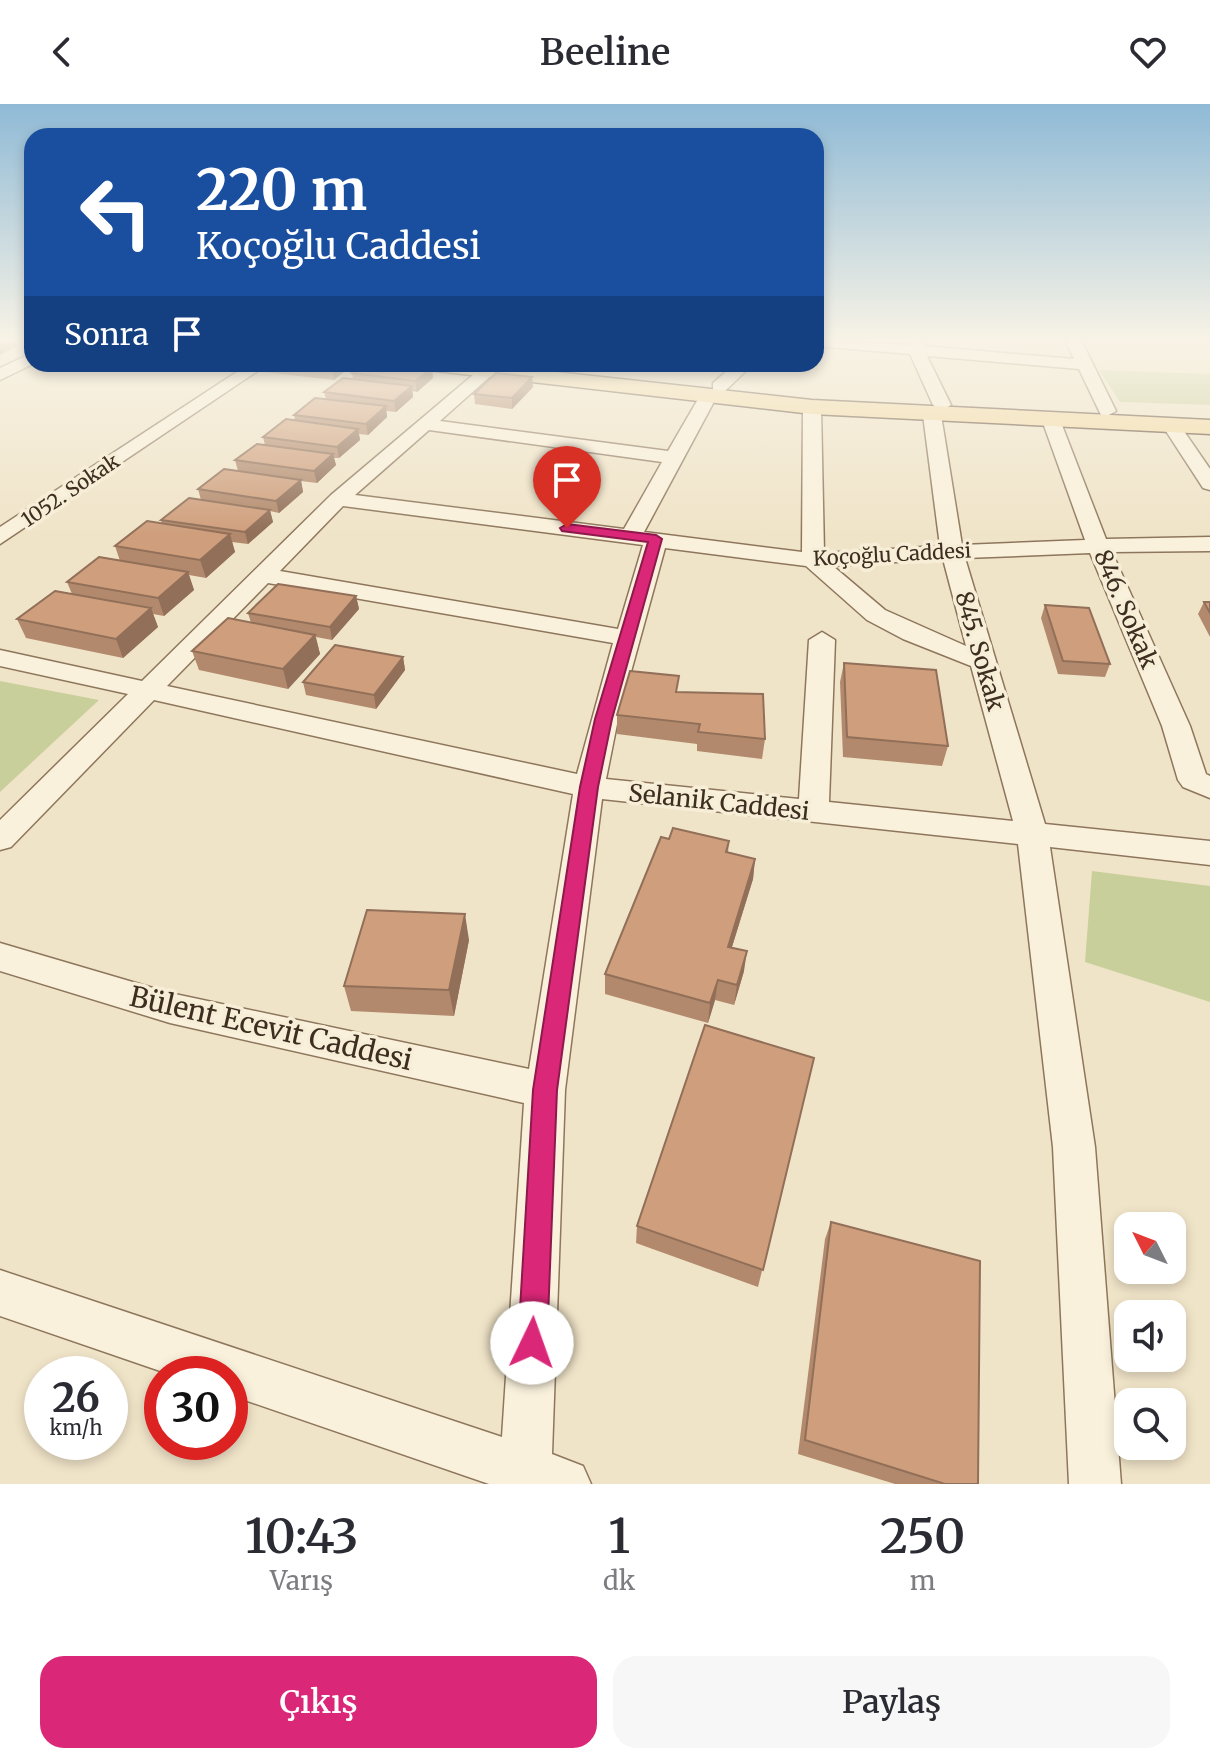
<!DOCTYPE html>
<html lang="tr">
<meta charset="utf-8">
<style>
body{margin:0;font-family:Merriweather,serif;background:#f7f7f7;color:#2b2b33;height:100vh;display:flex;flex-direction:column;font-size:30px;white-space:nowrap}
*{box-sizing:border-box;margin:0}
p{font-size:26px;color:#7c7c81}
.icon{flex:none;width:44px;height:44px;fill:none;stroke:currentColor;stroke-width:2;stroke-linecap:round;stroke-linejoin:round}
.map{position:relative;height:1380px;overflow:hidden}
.details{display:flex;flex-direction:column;background:#fff;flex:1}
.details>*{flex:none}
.guide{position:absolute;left:24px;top:24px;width:800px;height:244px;border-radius:24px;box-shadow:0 4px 12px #0003;background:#1a4fa0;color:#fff;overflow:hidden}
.needle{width:52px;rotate:312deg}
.controls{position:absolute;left:1114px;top:1108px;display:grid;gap:16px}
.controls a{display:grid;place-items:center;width:72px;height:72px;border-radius:16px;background:#fff;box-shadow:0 4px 12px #0003;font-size:40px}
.speed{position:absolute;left:24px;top:1252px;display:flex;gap:16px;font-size:40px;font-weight:700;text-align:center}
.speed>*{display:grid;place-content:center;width:104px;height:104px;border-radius:50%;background:#fff;box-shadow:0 4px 12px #0003;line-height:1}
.speed small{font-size:20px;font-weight:400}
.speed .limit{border:12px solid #d22;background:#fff;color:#111}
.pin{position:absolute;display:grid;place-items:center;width:68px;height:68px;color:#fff;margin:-82px -34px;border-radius:50% 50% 50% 0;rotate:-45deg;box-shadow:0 0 8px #0007}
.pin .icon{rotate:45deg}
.me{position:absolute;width:88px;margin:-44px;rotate:3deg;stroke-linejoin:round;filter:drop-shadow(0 0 6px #0008)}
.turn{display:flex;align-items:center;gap:28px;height:168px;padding:0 40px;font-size:36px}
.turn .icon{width:104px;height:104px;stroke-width:2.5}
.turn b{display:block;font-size:56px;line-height:68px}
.then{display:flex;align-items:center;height:76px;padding:0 40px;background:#0003;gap:16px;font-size:30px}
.eta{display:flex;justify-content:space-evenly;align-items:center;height:136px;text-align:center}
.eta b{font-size:48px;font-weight:600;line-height:56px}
.button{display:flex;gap:16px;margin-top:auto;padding:16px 40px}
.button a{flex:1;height:92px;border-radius:24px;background:#db2777;color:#fff;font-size:32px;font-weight:600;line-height:92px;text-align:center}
.button a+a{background:#f7f7f7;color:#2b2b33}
header{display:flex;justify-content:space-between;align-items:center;height:104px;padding:0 40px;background:#fff;font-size:36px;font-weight:600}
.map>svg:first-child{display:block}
.green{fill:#c9cf9b}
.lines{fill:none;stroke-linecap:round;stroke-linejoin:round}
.minor-casing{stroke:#8d765c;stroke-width:3}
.major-casing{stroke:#5b4430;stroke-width:3}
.minor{fill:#faf1dc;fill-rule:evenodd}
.major{fill:#f3d9a0;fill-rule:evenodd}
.wall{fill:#b2896c}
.shaded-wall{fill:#916f58}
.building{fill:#cf9f7d;stroke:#916f58;stroke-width:2}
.route{fill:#db2777;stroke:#8e194d;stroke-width:2}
.labels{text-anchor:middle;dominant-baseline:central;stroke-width:7;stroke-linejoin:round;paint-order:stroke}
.far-street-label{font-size:20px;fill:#3d2e20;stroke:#f7eed8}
.street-label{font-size:24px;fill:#3d2e20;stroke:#f7eed8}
.near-street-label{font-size:28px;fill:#3d2e20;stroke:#f7eed8}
</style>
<header><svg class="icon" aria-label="back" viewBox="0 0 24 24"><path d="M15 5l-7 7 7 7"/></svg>Beeline<svg class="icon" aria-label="heart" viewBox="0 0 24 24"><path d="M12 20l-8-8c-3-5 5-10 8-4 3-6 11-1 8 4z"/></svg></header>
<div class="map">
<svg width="1210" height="1380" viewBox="0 0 1210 1380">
<rect width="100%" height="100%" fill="#f0e4c8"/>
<g class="green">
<polygon points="1099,266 1210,270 1210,301 1120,298"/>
<polygon points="0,577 99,596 0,688"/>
<polygon points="1092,767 1210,782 1210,898 1085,858"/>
</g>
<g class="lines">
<defs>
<g id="minor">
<polygon points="816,236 909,241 908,236 924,236 924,242 1074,255 1065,236 1081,236 1116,307 1107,312 1101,311 1079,265 927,252 951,301 942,306 933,301 910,250 816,242"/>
<polygon points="32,249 33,260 0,276 0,264"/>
<polygon points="249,260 268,260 0,440 0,423"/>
<path d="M486 260H504L440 317 668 347 701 290H713L716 294 644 428 802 448 803 303 812 298 821 303 824 449 940 442 923 311 932 306 941 311 962 441 1085 436 1042 316 1051 311 1060 316 1106 435 1210 433V447L1112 448 1190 622 1206 670 1210 672V694L1183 683 1178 676 1162 622 1090 449 965 454 1045 720 1210 737V761L1050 743 1095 1043 1121 1380H1069L1053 1043 1018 740 602 695 565 986 552 1350 583 1362 591 1380H489L230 1291V1270H169L0 1212V1166L502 1333 524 999 170 919 0 867V839L170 889 529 965 573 690 154 596 11 743 0 746V716L128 590 0 562V546L142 577 331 391ZM429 326 662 358 624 425 355 391ZM343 402 643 441 618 525 280 467ZM665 444 806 462 867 516 903 535 971 562 1013 717 829 698 835 536 822 528 809 536 799 695 606 675 618 615ZM943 455 966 542 885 506 833 462ZM268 479 613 539 577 670 167 582Z"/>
<polygon points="735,260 753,260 725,287 713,287 713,279"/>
<polygon points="1171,316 1177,317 1210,365 1210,386 1203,384 1162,321"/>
</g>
<polygon id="major" points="417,260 483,260 812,296 1210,316 1210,330 812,310 427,266"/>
</defs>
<use href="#minor" class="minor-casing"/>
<use href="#major" class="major-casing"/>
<use href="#minor" class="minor"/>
<use href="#major" class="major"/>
</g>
<g class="wall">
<polygon points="262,260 350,260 350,263 334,276 264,268"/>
<polygon points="432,264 433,274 417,288 412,287 413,293 396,308 386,307 387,313 368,331 359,330 360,336 339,354 334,354 336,361 317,379 301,377 303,388 279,409 270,407 273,418 248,440 232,438 235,448 206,474 189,471 194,486 164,512 153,510 158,523 123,554 26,534 17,515 72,490 67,478 120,457 115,442 162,420 161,416 201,396 198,385 238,367 235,356 265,341 263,333 295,316 294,311 326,295 324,288 353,275 352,269"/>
<polygon points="533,283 512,305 475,300 474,290"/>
<polygon points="356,492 359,505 332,536 316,533 320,550 288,585 199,566 192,547 251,519 248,509"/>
<polygon points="1204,498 1210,498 1210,533 1198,510"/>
<polygon points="1045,501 1110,560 1105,573 1058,570 1041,514"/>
<polygon points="403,553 405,566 376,605 306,591 303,578"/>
<polygon points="844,559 948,642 942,662 843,653 840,578"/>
<polygon points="678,588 765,635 762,655 697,647 697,640 617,630 617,611"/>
<polygon points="729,737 728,749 755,755 753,775 732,843 744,867 734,901 715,896 708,919 605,890 605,870"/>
<polygon points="469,836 454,912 351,907 344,882"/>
<polygon points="814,954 758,1183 636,1139 637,1122"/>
<polygon points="831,1118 978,1380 895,1380 798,1350 825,1135"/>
</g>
<g class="shaded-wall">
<polygon points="6,236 15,236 17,242 0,251 0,239"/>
<polygon points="339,260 350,260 350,263 334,276 332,266"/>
<polygon points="432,264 433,274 417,288 415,277"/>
<polygon points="532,273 533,283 512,305 512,294"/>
<polygon points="412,282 413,293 396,308 394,297"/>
<polygon points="386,302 387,313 368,331 366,320"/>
<polygon points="358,325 360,336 339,354 337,343"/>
<polygon points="333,350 336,361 317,379 314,367"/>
<polygon points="301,376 303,388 279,409 276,397"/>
<polygon points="270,406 273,418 248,440 245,428"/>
<polygon points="230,430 235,448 206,474 200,456"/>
<polygon points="188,468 194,486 164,512 158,494"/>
<polygon points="356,492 359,505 332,536 330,523"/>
<polygon points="151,504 158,523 123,554 116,535"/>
<polygon points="315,531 320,550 288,585 283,565"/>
<polygon points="403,553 405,566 376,605 374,591"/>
<polygon points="755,755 753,775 726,862 728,843"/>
<polygon points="465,810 469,836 454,912 449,886"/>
<polygon points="747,847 744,867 734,901 737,881"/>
<polygon points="718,876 715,896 708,919 710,899"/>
</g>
<g class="building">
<polygon points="283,260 339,260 332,266"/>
<polygon points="364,260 403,260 432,264 415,277 352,269"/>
<polygon points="496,269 532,273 512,294 474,290"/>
<polygon points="343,274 412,282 394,297 324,288"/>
<polygon points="315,294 386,302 366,320 294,311"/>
<polygon points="286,315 358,325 337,343 263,333"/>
<polygon points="257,340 333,350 314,367 235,356"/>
<polygon points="224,365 301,376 276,397 198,385"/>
<polygon points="189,394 270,406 245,428 161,416"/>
<polygon points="147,417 230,430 200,456 115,442"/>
<polygon points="99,453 188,468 158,494 67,478"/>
<polygon points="278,480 356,492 330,523 248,509"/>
<polygon points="55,487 151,504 116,535 17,515"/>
<polygon points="1204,498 1210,498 1210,509"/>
<polygon points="1045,501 1089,504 1110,560 1063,557"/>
<polygon points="228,514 315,531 283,565 192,547"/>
<polygon points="335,541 403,553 374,591 303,578"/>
<polygon points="844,559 936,566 948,642 847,633"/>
<polygon points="630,567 679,572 676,588 763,590 765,635 698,628 700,620 617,611"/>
<polygon points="673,724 729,737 726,748 755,755 728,843 747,847 737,881 718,876 710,899 605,870 661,733 669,735"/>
<polygon points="367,806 465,810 449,886 344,882"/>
<polygon points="705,921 814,954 763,1166 637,1122"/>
<polygon points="831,1118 980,1157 978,1380 945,1380 805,1336"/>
</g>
<linearGradient id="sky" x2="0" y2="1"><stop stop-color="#8fbad6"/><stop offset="0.55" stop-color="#f8f3e6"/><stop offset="1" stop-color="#f8f3e6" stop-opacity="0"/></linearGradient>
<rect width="1210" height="429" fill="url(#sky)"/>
<polygon class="route" points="567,420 656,431 662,435 612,615 598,683 557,986 547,1239 542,1249 532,1253 522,1249 518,1239 533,986 580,683 595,615 648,438 562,427 560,424"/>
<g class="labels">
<g class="far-street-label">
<text transform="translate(70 386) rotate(-34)">1052. Sokak</text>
<text transform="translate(892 450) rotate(-3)">Koçoğlu Caddesi</text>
</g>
<g class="street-label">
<text transform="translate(1126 505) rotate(67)">846. Sokak</text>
<text transform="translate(980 547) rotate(74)">845. Sokak</text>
<text transform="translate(719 698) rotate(6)">Selanik Caddesi</text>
</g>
<g class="near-street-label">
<text transform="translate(271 924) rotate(13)">Bülent Ecevit Caddesi</text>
</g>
</g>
</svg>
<div class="controls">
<a><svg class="needle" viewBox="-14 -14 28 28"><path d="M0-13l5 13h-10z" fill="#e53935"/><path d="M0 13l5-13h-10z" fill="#7c7c81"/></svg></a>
<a><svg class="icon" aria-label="sound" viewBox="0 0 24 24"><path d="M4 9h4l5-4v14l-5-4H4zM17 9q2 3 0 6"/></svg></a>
<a><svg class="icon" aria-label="search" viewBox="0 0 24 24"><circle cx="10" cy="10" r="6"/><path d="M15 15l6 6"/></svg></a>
</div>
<div class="speed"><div>26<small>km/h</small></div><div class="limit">30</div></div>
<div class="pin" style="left:567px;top:424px;background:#d93025"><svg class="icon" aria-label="arrive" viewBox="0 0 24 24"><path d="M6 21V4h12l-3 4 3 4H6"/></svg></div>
<svg class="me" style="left:532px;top:1239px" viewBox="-20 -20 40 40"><circle r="19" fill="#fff"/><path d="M0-13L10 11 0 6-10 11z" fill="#db2777"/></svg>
<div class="guide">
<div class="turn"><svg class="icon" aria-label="left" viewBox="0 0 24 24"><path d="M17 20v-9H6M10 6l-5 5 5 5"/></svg><div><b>220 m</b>Koçoğlu Caddesi</div></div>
<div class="then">Sonra<svg class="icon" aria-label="arrive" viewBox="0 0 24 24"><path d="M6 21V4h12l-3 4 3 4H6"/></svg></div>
</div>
</div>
<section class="details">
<div class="eta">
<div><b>10:43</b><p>Varış</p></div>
<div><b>1</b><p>dk</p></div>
<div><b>250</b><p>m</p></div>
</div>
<div class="button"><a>Çıkış</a><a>Paylaş</a></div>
</section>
